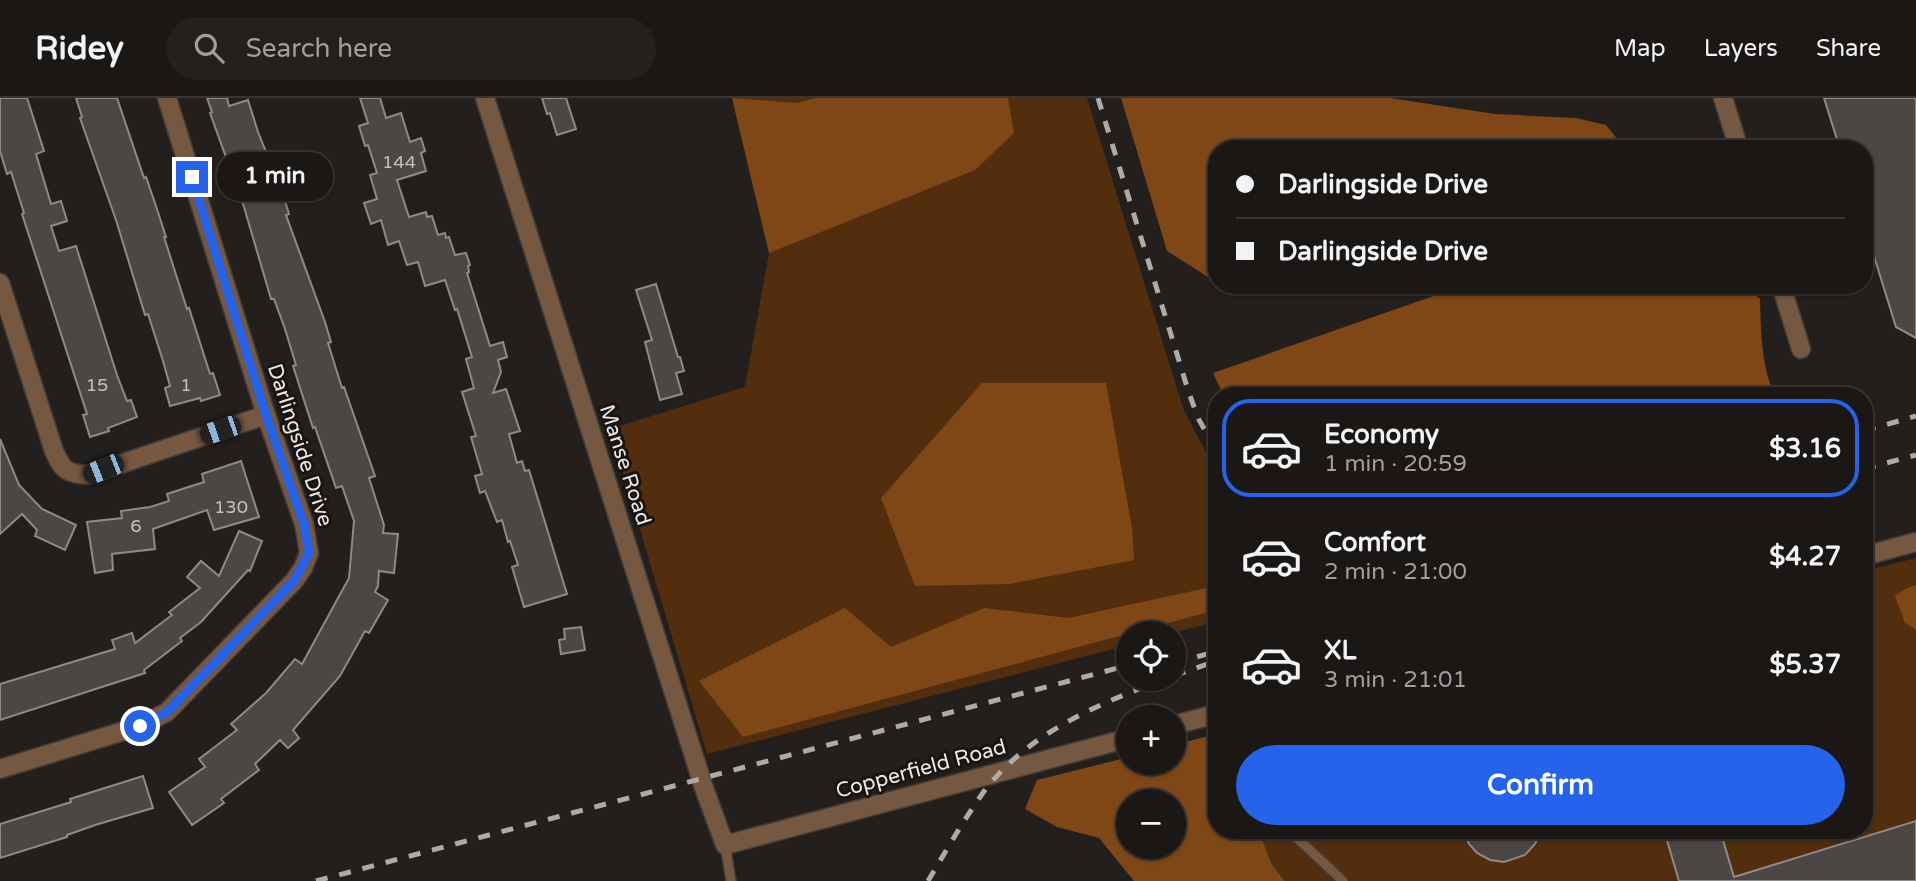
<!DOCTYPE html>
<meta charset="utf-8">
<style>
:root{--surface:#1a1715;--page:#23201e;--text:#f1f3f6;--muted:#9f9fa0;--line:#383634;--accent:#2563eb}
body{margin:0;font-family:"Varela Round",sans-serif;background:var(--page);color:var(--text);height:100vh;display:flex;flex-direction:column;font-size:26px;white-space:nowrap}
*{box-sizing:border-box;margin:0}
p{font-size:23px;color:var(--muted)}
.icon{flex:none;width:38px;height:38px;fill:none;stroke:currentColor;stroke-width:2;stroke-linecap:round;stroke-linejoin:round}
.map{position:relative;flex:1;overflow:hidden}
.panel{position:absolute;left:1208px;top:289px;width:665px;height:452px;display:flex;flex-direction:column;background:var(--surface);border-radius:28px;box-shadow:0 2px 5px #0004,0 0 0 2px var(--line)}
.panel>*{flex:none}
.hud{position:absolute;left:1208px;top:42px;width:665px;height:154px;border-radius:28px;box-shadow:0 2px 5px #0004,0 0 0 2px var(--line);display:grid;align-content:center;height:154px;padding:0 28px;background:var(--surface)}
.tools{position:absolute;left:1116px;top:523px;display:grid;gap:14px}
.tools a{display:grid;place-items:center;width:70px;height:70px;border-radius:50%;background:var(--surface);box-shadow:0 2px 5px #0004,0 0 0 2px var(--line);font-size:35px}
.end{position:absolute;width:32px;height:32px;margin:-16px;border:9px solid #2563eb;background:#fff;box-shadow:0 0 0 4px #fff}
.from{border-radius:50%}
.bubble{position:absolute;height:49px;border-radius:24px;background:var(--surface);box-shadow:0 2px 5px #0004,0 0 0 2px var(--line);font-size:23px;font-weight:700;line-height:49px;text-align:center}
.car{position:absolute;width:21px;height:42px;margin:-21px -10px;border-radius:9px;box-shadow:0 0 5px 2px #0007;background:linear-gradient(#222 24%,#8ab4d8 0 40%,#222 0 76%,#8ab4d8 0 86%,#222 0)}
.hud b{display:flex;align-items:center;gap:24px;height:66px;font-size:26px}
.hud b+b{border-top:2px solid var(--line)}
.hud i{width:18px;height:18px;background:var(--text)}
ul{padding:12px 0 0;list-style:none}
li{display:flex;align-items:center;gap:21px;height:98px;margin:0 14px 10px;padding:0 14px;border:4px solid transparent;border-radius:28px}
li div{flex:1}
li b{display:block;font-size:26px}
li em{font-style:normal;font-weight:700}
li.active{border-color:var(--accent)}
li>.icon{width:63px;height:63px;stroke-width:1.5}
.primary-button{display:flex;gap:14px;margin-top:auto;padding:14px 28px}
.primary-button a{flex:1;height:80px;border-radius:42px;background:var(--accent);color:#fff;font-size:28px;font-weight:700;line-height:80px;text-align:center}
header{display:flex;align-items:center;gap:42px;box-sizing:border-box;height:98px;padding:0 35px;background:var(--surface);border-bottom:2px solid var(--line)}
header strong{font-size:33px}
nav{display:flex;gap:38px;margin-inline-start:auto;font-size:24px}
.search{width:490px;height:63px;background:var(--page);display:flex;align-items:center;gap:18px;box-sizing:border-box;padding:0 24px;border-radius:38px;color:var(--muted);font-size:26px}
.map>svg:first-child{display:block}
</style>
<header>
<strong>Ridey</strong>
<div class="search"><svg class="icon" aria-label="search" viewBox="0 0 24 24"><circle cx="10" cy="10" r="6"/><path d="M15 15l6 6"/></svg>Search here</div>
<nav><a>Map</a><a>Layers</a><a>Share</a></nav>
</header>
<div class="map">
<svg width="1916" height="783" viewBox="0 0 1916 783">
<rect width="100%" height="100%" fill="#231f1c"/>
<g fill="#532e0e">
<path d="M732,0H1087L1184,313L1216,373V524L1172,535L1129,536V547L707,656L610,331L745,289L769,155Z"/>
<path d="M1916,460V783H1285L1272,767L1257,732H1864V473Z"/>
</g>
<g fill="#7e4715" fill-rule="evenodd">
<path d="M732,0L797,5L816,0H1008L1014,35L975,72L769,155Z"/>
<path d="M1121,0H1390L1495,16L1576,20L1606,27L1619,43L1609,51H1216V184L1167,153Z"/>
<path d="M1465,187L1745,188L1760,201C1761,232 1761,269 1775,297L1224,298L1213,275Z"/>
<path d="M982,285H1106L1132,430L1134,462L1010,486L915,488L881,400Z"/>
<path d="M1916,487V532L1905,525L1895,498L1907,490Z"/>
<path d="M1216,488V512L743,639L699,583L845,510L891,549L984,510L1068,520Z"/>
<path d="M1216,636V732H1258L1272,767L1285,783H1134L1099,740L1057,729L1025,711L1037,682L1129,659V665H1174V647ZM1129,704H1174V749H1129Z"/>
</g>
<g fill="#4c4744" stroke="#8f8a86" stroke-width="2">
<path d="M0,0H27L44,53L36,56L51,106L61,103L67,123L51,128L59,153L76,148L117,277L127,303L131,302L137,319L108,330L109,333L90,339L83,317L87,316L22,116L24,115L11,74L7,76L0,53Z"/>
<path d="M76,0H117L144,80L146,79L157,111L166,139H164L187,211L189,210L210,276L213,275L220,297L201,303L200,300L170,308L165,290L170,288L163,263L148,216L145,217L116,122L80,20L82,19Z"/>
<path d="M207,0H227L229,8L248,2L258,34L283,96L289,116L286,117L325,224L331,244L328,245L342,290L344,289L375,378L369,380L384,427L383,435L398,436L394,475L379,473L378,488L375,494L388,502L369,535L365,533L340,578L293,632L299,640L288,650L280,642L255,666L259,672L221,701L224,705L192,727L169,694L205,669L199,661L237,632L231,626L266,595L295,561L302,566L349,480L354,423L342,388L336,390L315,329L313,330L293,268L296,267L285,231L274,201H271L244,109L210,15L212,14Z"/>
<path d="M360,0H380L386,20L401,15L410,44L421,40L425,53L421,55L426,73L397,82L409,119L426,114L427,119L432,118L438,137L445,135L446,140L449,139L455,157L466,155L470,167L468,168L469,174L467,175L490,248L503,244L507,259L498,262L501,274L493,295L506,291L520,333L509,336L517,365L522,363L525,373L529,372L567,496L524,509L512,469L518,467L510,443L508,444L502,422L497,424L485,393L480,395L475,378L482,376L471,339L476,338L462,294L474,290L466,261L472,259L457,211L455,212L445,182L425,188L418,164L407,167L399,143L388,147L381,122L371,126L364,105L377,101L370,77L377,75L368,47L365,48L359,28L368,25Z"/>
<path d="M542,0H566L576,31L557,37L550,15L547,16Z"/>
<path d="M1824,0H1916V240L1896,229L1864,126V51H1840Z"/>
<path d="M656,186L678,259H680L684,273L676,275L682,296L660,302L645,244L652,242L636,192Z"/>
<path d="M0,341L19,387L42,411L76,427L65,452L35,438L37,432L22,416L0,436Z"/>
<path d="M241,363L259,419L214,432L207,412L153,431L155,451L112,456L113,472L95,475L87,424L122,420L121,413L150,409L169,403L167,396L204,384L202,376Z"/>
<path d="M239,433L262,443L250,473L248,472L201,524L180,540L182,543L144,572L145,575L0,622V586L115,551L112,542L132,535L135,545L172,517L169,514L200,490L187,479L201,463L219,478Z"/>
<path d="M581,529L585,552L561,556L559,542L565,541L564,531Z"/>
<path d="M143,678L153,710L95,727L67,737V739L0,760V726L71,704L70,701Z"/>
<path d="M1916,723V783H1679L1664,732H1720L1734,779Z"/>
<path d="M1463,732H1542L1535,746L1525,757L1504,764L1490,762L1477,755L1469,746Z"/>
</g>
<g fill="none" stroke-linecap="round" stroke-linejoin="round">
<defs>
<g id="service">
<path d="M1292,732L1298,741L1343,783"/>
<path d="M725,747L731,783"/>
</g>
<g id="minor">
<path d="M485,0L704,690L725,747L1129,640"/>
<path d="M1723,0L1739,51"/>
<path d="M0,185L54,353C63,373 66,375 88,377L266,317"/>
<path d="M1781,187L1801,251"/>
<path d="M1864,458L1916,444"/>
<path d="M1174,627L1216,616"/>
<path d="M0,671L140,628L167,614L294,483L303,470L309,455L304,426L266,317L167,0"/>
</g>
</defs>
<use href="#service" stroke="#3f3b38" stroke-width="12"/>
<use href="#minor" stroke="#3f3b38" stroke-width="21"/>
<use href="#service" stroke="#76573f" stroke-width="9"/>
<use href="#minor" stroke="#76573f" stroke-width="18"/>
<g stroke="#adaaa7" stroke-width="5" stroke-dasharray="12 12" stroke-linecap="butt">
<path d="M1098,0L1188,292L1198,320L1216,352"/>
<path d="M1864,333L1916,318"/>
<path d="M1864,371L1916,357"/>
<path d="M1174,565L1211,555"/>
<path d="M1174,578L1216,563"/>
<path d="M316,783L1129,567"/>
<path d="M928,783C946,753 964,721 985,692C1030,634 1098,606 1165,581"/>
</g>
</g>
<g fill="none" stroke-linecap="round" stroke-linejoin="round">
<path stroke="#2563eb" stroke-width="9" d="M140,628L167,614L294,483L309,455L304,426L266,317L192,79"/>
</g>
<g text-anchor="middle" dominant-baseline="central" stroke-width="6" stroke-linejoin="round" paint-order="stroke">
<g font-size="18" fill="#c4c0be">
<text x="399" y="64">144</text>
<text x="97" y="287">15</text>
<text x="186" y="287">1</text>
<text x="231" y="409">130</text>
<text x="136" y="428">6</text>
</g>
<g font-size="21" fill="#ece9e7" stroke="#191513">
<text transform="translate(300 347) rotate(72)">Darlingside Drive</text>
<text transform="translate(625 367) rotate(72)">Manse Road</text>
<text transform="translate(921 671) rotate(-15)">Copperfield Road</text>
</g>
</g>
</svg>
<div class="tools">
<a><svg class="icon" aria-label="locate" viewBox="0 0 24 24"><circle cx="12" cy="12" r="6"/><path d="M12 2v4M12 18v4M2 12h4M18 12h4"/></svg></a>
<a>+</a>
<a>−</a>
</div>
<i class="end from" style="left:140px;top:628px"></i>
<i class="end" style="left:192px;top:79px"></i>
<div class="bubble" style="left:217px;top:54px;width:116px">1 min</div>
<i class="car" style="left:220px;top:332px;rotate:251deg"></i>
<i class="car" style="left:103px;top:371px;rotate:248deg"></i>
<div class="hud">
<b><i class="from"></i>Darlingside Drive</b>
<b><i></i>Darlingside Drive</b>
</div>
<section class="panel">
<ul>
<li class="active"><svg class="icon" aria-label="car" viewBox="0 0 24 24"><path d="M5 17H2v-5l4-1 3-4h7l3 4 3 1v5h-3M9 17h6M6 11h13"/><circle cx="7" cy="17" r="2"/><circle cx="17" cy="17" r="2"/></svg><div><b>Economy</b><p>1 min · 20:59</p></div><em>$3.16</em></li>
<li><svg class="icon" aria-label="car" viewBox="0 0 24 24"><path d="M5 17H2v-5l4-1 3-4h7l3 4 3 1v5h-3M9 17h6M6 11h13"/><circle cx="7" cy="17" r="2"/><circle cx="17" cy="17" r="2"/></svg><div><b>Comfort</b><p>2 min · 21:00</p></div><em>$4.27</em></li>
<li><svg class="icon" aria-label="car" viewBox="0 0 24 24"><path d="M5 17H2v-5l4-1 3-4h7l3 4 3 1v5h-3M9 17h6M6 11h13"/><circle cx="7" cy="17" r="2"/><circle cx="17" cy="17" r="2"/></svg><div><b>XL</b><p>3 min · 21:01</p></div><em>$5.37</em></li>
</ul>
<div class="primary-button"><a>Confirm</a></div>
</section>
</div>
